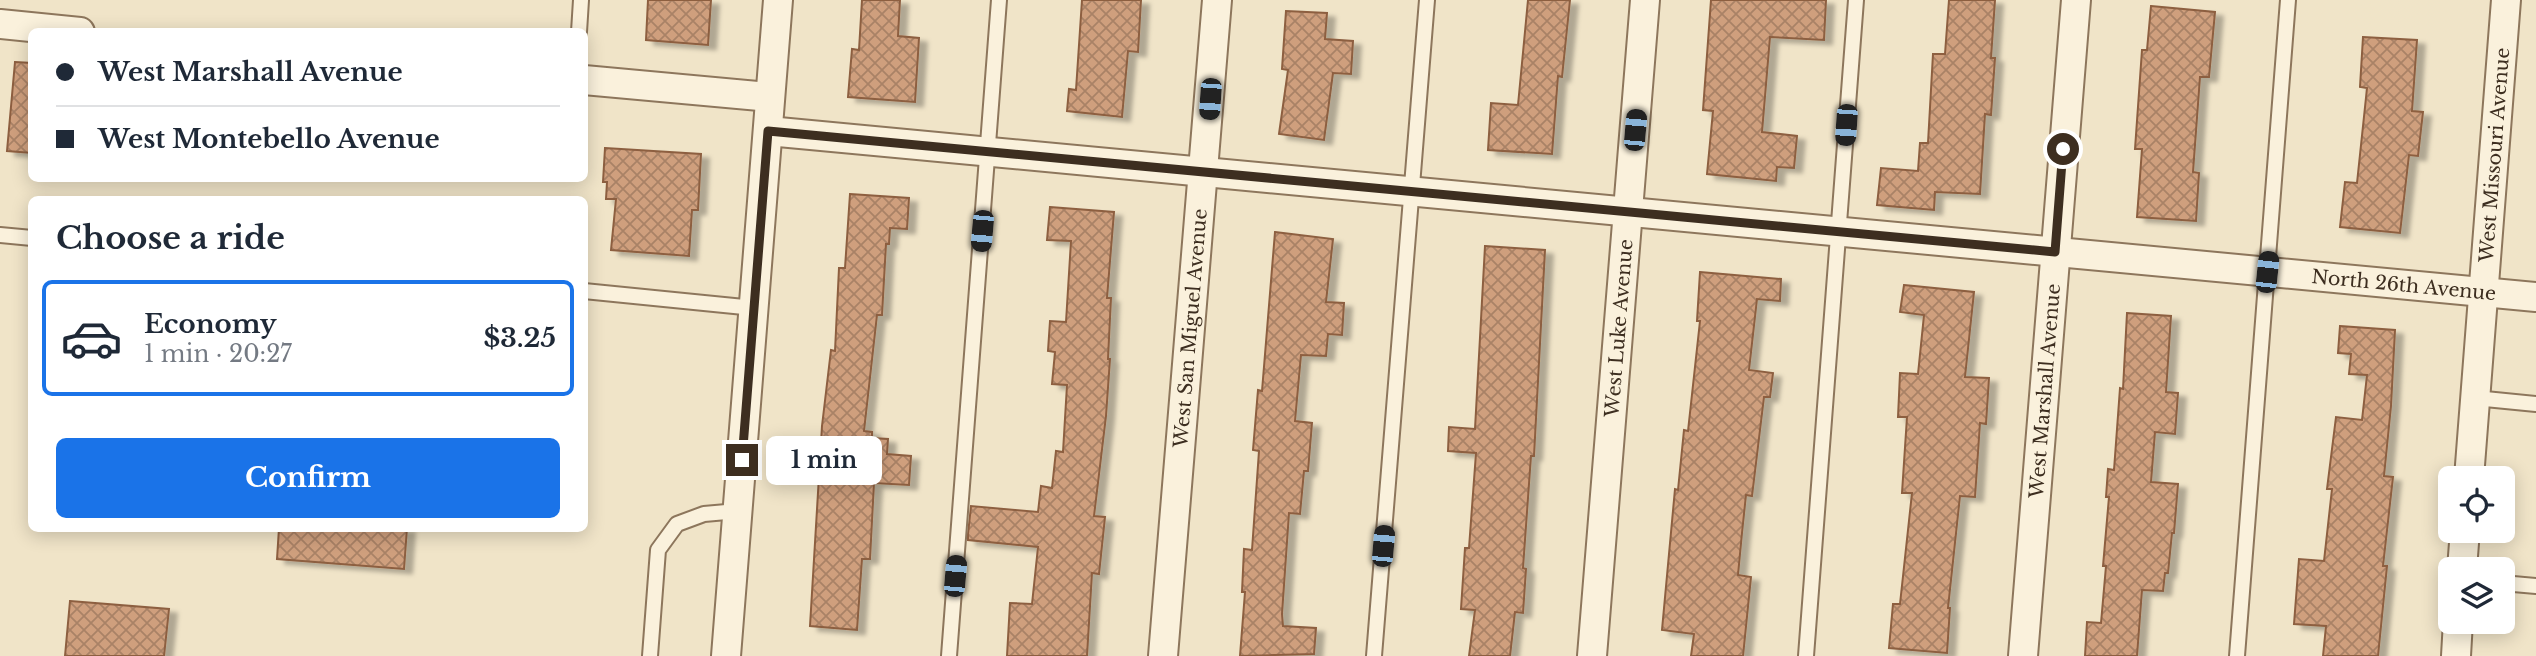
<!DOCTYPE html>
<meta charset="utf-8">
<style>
:root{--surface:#fff;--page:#f6f6f7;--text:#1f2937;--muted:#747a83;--line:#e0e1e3;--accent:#1a73e8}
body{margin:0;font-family:"Libre Baskerville",serif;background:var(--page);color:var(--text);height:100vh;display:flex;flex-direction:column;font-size:26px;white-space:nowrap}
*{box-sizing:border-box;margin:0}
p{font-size:23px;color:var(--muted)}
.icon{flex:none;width:38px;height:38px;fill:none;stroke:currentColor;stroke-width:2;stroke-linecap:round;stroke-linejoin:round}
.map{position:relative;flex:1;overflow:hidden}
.sheet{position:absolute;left:28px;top:196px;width:560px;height:336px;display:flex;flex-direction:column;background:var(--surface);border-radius:10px;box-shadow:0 4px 18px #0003}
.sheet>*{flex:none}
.guide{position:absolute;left:28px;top:28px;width:560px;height:154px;border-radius:10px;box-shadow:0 4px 18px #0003;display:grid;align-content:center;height:154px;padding:0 28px;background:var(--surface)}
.buttons{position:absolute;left:2438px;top:466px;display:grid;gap:14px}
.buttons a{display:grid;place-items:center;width:77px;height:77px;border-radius:10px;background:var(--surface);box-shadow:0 4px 18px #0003;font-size:35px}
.end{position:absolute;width:32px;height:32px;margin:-16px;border:9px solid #3d2e20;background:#fff;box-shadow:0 0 0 4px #fff}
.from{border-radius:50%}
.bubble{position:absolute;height:49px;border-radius:10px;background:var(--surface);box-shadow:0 4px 18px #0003;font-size:23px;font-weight:800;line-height:49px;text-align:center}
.car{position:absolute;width:21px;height:42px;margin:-21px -10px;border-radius:9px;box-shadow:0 0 5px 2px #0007;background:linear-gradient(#222 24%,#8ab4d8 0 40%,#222 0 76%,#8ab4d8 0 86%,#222 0)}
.guide b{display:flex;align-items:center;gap:24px;height:66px;font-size:26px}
.guide b+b{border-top:2px solid var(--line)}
.guide i{width:18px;height:18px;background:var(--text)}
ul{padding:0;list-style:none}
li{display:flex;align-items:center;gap:21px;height:116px;margin:0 14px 10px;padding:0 14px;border:4px solid transparent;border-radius:10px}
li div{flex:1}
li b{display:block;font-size:26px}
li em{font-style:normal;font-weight:800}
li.current{border-color:var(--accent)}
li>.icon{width:63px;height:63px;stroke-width:1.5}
h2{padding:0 28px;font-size:32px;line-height:84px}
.cta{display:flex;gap:14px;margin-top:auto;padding:14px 28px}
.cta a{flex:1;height:80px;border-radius:10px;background:var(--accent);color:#fff;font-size:28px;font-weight:800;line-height:80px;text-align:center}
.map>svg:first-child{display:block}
</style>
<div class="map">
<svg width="2536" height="656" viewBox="0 0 2536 656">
<defs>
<pattern id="building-cross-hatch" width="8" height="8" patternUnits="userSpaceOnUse" patternTransform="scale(1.75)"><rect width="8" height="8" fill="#cf9f7d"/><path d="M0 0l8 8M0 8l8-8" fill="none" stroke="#a98266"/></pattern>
<filter id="shadow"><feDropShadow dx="8" dy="4.5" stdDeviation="2" flood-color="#0004"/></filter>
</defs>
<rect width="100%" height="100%" fill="#f0e4c8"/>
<g fill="url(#building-cross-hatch)" stroke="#8d5f41" stroke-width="2" filter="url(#shadow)">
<path d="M648,0H711L708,45L646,40Z"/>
<path d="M862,0H900L898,36L919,38L915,102L848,97L852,49L859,50Z"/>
<path d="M1082,0H1141L1138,52L1128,51L1122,117L1067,111L1069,89L1076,90Z"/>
<path d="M1528,0H1570L1562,77L1558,76L1552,154L1488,150L1491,103L1518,105Z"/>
<path d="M1711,0H1826L1824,40L1770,37L1762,132L1797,136L1794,168L1777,167L1776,181L1707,174L1713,111L1703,110Z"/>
<path d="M1949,0H1995L1991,58H1995L1991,115L1985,114L1980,194L1935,192L1934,210L1877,205L1881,168L1918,171L1920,143H1928L1933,54H1945Z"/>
<path d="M2151,6L2215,12L2209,77H2200L2193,172L2199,173L2196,221L2137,217L2142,149H2135L2142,50H2147Z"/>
<path d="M1286,11L1327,13L1325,39L1353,41L1351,74L1333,73L1324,140L1279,134L1288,70L1282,69Z"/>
<path d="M2363,37L2417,40L2412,111L2423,112L2418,156L2409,155L2400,233L2340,227L2345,182L2357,183L2367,88L2360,87Z"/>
<path d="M15,62L32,63V153L7,151Z"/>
<path d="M605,148L701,154L698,210H692L689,256L611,250L616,199H606L607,182H603Z"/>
<path d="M850,194L909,198L907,229L890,228L889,244H886L882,315H877L864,431L872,432V438L888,439L887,454L911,456L909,485L874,483L870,559H862L857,630L810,626L822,426L831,350L835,351L839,268H845Z"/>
<path d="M1050,207L1114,212L1107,298H1111L1108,359H1110L1106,416L1094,516L1105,517L1099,574L1092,573L1087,656H1007L1010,603L1032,604L1038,547L968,540V534L971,506L1038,512L1041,486L1052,488L1056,451L1063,452L1067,385L1052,384L1055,352L1048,351L1050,321L1066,322L1071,241L1047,240Z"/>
<path d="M1275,232L1333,239L1326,302L1344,303L1342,335L1328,334L1326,356L1301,355L1295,421L1312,423L1308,471H1304L1300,514L1289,513L1282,614L1283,626L1316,628L1314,654L1240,656L1245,592H1242L1244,549L1252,550L1259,451L1253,450L1258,390L1262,391Z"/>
<path d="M1485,246L1545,250L1534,456H1531L1523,568L1526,569L1523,613L1515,612L1510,656H1469L1475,610L1461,609L1465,548H1469L1476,453L1448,451L1449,427L1475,429Z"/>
<path d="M1700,272L1781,279L1780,301L1757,299L1749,370L1773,373L1770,397H1764L1752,496L1746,495L1742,533L1738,575L1751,577L1743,656H1691L1694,634L1662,630L1675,489L1678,490L1684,430L1688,431L1700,321H1697Z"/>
<path d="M1904,285L1974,292L1965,377L1989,378L1986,424L1980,423L1975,497L1960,496L1948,608H1950L1947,653L1889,648L1893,604H1900L1912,493H1902L1907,417H1898L1900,373L1918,374L1924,315L1900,312Z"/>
<path d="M2127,313L2171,316L2166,392L2178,393L2175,434L2155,432L2151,482L2178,484L2174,533H2172L2168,573H2165L2163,591L2142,590L2137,656H2085L2087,622L2101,623L2106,566H2103L2109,497H2106L2108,469L2114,470L2120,388L2123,389Z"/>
<path d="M2340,326L2395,330L2391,406L2384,476L2393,477L2383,566H2387L2378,656H2323L2326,626L2294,624L2299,559L2324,561L2332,489H2327L2336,417L2362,420L2367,375L2349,374L2351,354L2338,353Z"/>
<path d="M279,528H407L404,569L277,559Z"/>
<path d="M70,601L169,609L164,656H65Z"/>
</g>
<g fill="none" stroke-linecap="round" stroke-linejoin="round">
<defs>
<g id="lane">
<path d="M579,32L581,0"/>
<path d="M0,235L32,238"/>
<path d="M584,291L754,308"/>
<path d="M2475,398L2536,404"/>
<path d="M2502,583L2536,586"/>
<path d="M650,656L658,550L677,524L704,514L738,511"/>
<path d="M949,656L999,0"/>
<path d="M1374,656L1427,0"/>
<path d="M1806,656L1856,0"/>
<path d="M2237,656L2288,0"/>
</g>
<g id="street">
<path d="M0,24L80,32"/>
<path d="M584,80L770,97"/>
<path id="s1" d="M768,131L2536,297"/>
<path id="s2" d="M2469,478L2506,0"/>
<path d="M2462,569L2465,530"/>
<path d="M726,656L778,0"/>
<path id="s3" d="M1163,656L1217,0"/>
<path id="s4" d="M1592,656L1645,0"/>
<path id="s5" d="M2023,656L2076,0"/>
<path d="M2456,656L2458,621"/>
</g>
</defs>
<use href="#lane" stroke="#8d765c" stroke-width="18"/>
<use href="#street" stroke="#8d765c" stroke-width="32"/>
<use href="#lane" stroke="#faf1dc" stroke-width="14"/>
<use href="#street" stroke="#faf1dc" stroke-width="28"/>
</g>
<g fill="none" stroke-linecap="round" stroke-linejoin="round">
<path stroke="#3d2e20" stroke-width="9" d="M742,460L768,131L2055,252L2063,149"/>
</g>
<g text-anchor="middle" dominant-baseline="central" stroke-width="7" stroke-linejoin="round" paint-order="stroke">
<g font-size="19" fill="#3d2e20" stroke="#f7eed8">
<text stroke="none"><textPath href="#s2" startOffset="324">West Missouri Avenue</textPath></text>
<text stroke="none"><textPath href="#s1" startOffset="1643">North 26th Avenue</textPath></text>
<text stroke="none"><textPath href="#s3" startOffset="329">West San Miguel Avenue</textPath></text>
<text stroke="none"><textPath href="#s4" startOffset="329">West Luke Avenue</textPath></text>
<text stroke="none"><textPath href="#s5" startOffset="266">West Marshall Avenue</textPath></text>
</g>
</g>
</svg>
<div class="buttons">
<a><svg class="icon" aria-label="locate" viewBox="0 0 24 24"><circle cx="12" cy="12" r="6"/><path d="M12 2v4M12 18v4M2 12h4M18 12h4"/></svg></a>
<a><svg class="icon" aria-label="layers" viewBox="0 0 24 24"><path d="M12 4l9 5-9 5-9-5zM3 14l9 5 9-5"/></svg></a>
</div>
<i class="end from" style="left:2063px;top:149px"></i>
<i class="end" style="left:742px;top:460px"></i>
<div class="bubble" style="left:766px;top:436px;width:116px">1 min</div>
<i class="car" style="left:1210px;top:99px;rotate:184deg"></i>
<i class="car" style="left:1846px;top:125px;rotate:184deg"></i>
<i class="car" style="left:1635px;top:130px;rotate:5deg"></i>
<i class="car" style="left:982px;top:231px;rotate:185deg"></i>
<i class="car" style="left:2267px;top:272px;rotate:6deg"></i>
<i class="car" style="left:1383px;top:546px;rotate:5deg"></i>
<i class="car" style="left:955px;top:576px;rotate:5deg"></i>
<div class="guide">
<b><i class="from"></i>West Marshall Avenue</b>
<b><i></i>West Montebello Avenue</b>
</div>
<section class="sheet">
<h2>Choose a ride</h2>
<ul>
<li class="current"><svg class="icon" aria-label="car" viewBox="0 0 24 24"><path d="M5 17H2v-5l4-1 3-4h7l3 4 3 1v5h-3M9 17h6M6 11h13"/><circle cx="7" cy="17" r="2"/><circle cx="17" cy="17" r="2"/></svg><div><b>Economy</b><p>1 min · 20:27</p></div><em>$3.25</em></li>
</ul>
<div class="cta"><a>Confirm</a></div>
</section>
</div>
